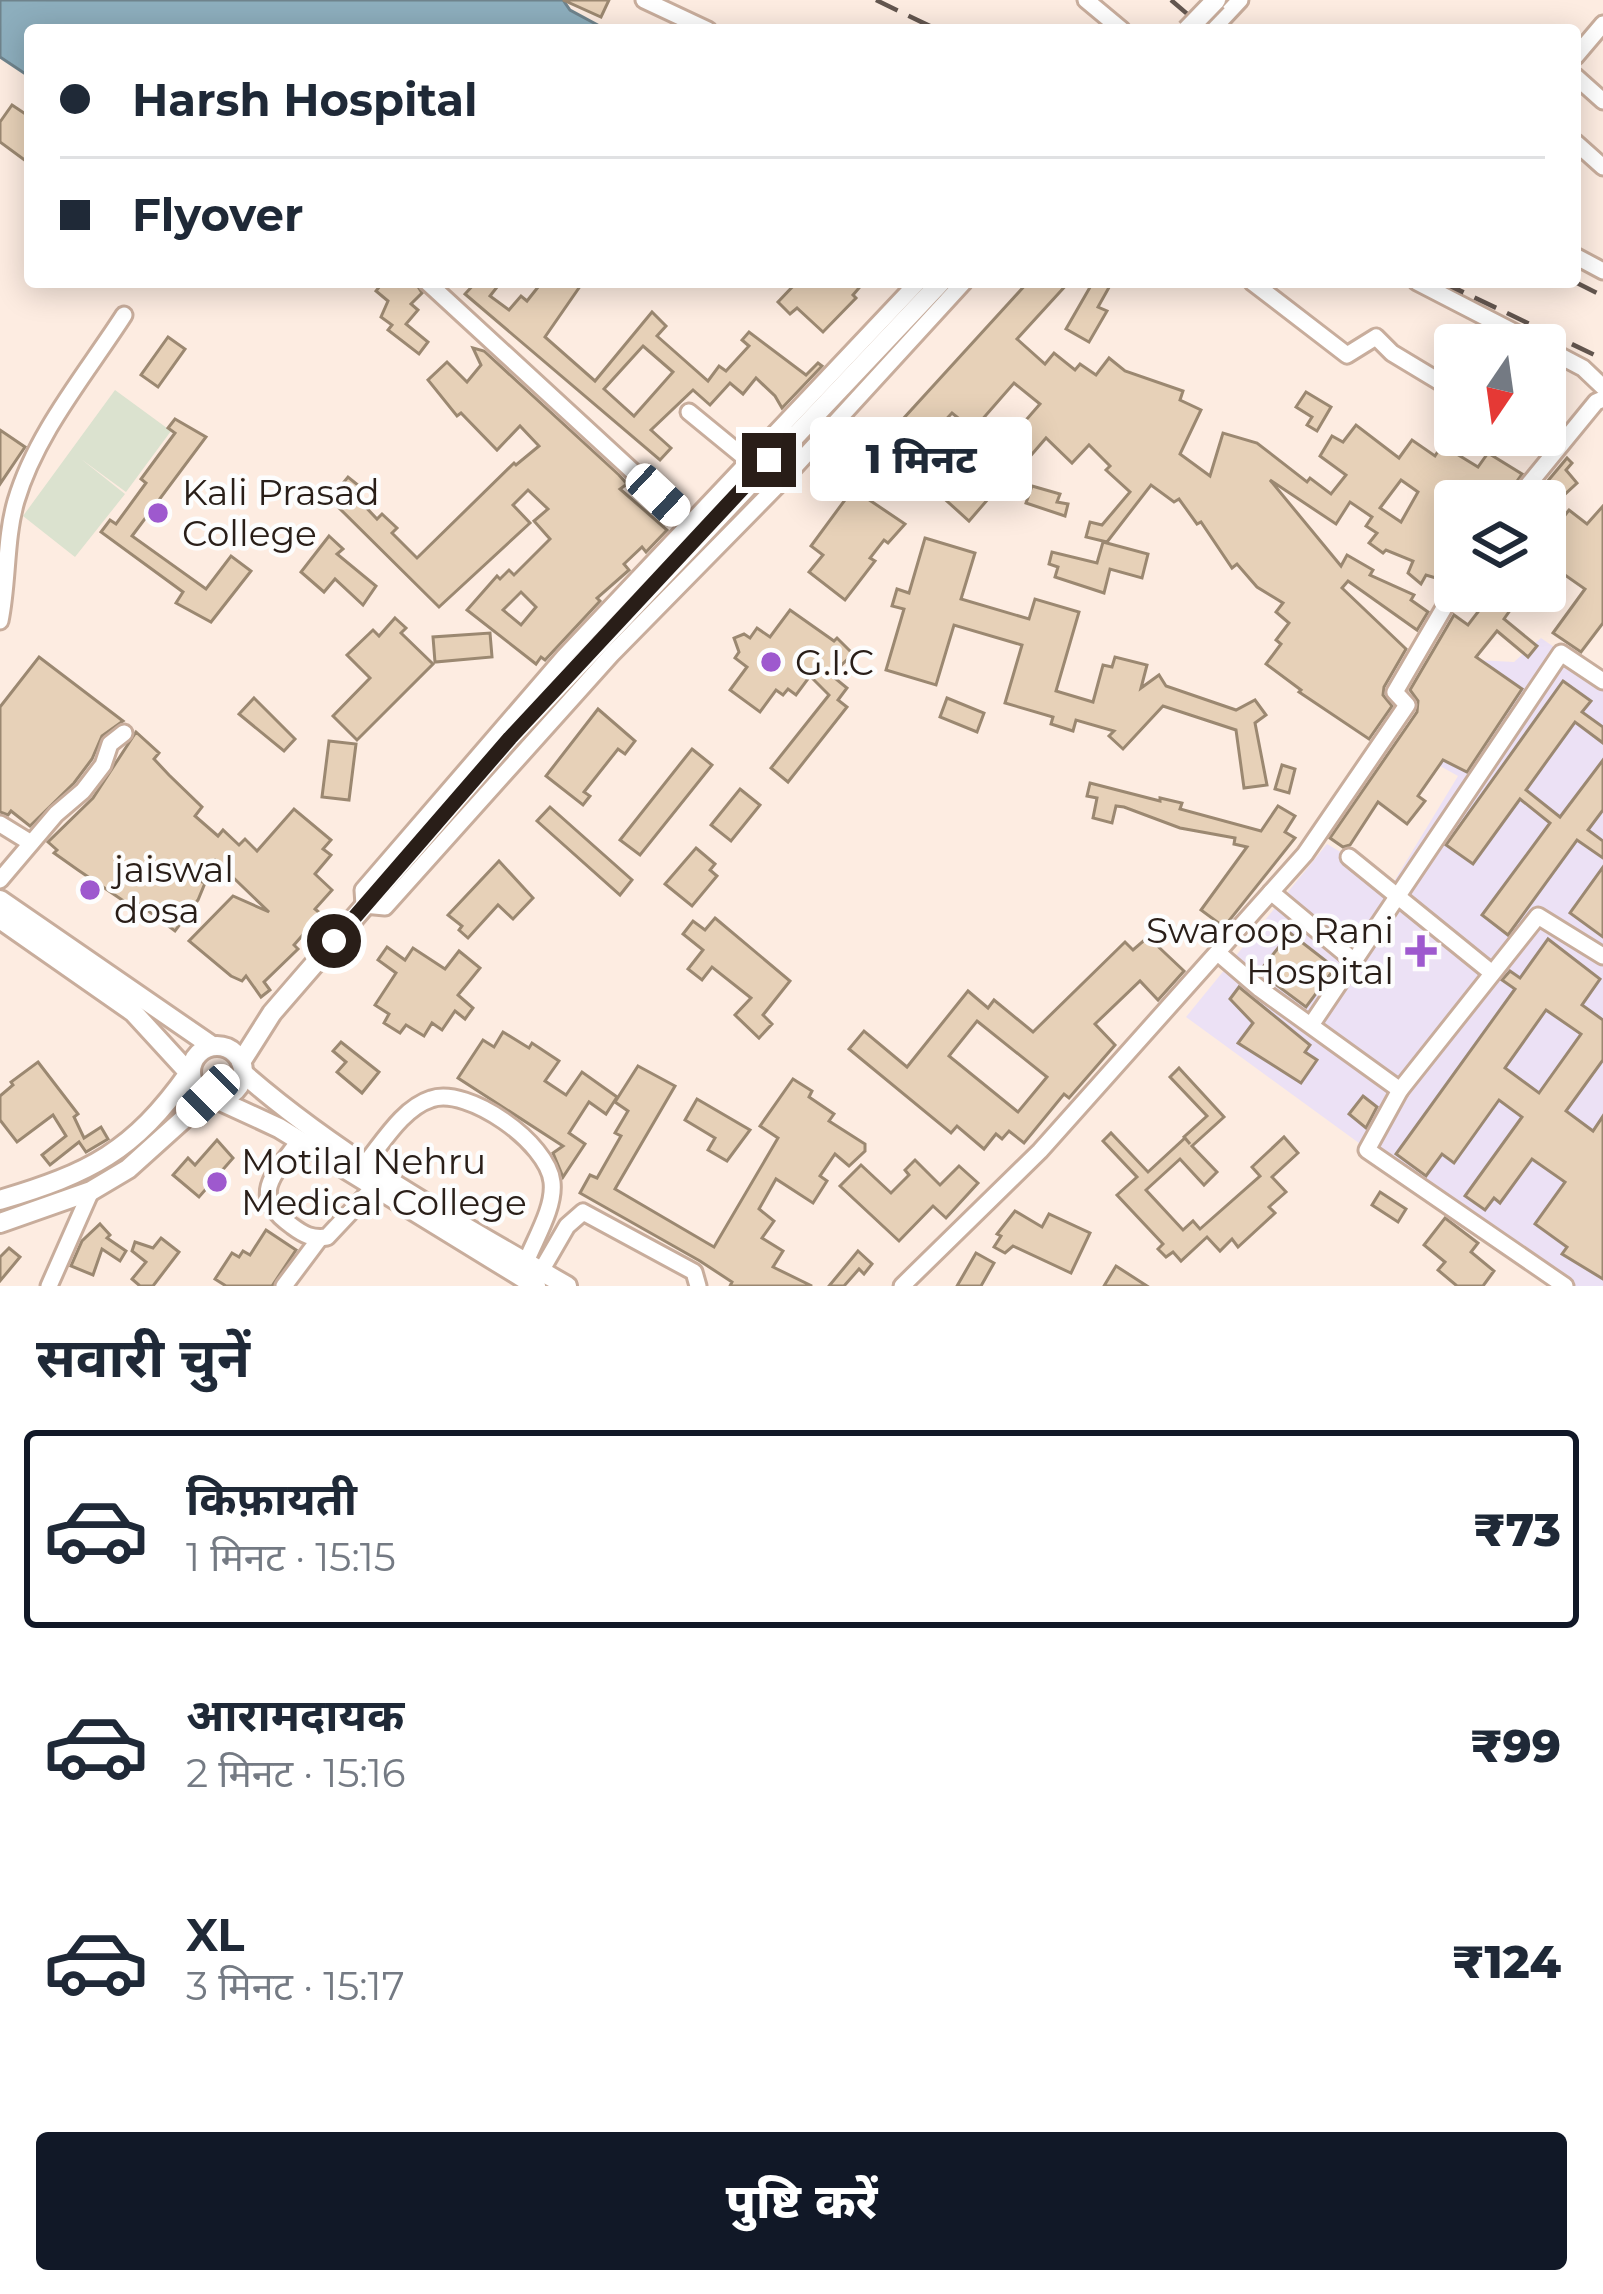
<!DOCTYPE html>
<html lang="hi">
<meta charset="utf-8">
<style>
:root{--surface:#fff;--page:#f6f6f7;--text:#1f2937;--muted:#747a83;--line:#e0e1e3;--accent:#111827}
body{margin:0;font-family:Montserrat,"Noto Sans Devanagari",sans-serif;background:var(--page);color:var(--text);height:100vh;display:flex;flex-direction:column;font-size:45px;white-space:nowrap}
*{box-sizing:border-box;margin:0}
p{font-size:39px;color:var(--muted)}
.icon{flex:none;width:66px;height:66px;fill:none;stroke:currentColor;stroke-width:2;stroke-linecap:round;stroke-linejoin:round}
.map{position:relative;height:1286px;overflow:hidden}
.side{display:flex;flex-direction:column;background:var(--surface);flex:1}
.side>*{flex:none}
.top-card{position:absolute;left:24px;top:24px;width:1557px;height:264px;border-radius:12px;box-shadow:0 6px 30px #0003;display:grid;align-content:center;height:264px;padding:0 36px;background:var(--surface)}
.needle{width:78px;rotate:193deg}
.fabs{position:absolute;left:1434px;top:324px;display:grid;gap:24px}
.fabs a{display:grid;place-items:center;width:132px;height:132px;border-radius:12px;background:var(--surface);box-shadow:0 6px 30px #0003;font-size:60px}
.end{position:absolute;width:54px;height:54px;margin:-27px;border:15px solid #291e18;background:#fff;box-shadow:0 0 0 6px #fff}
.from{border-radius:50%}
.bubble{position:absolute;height:84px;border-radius:12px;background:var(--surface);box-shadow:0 6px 30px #0003;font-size:39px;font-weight:800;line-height:84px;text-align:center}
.car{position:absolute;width:36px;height:72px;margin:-36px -18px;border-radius:15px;box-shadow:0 0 9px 3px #0007;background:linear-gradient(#fff 24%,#345 0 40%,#fff 0 76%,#345 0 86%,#fff 0)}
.top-card b{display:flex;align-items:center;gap:42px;height:114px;font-size:45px}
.top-card b+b{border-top:3px solid var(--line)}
.top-card i{width:30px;height:30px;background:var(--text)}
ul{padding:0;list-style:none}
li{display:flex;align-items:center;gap:36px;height:198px;margin:0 24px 18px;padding:0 12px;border:6px solid transparent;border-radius:12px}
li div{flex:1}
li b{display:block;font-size:45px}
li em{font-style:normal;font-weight:800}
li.selected{border-color:var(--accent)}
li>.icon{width:108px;height:108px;stroke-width:1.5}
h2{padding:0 36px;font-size:54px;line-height:144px}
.cta{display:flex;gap:24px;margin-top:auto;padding:24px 36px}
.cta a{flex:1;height:138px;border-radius:12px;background:var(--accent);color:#fff;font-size:48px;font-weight:800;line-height:138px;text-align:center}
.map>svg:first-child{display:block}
</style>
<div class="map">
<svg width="1603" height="1286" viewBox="0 0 1603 1286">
<rect width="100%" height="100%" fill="#fdece1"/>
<path fill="#ece1f5" d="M1541,638L1603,681V1286H1555L1186,1017L1327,844L1393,883L1458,776L1415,752L1477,660L1514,662Z"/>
<path fill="#dbe2cf" d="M115,390L171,431L126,492L81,459L125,494L75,557L23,516Z"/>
<path fill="#8daebd" stroke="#6f838c" stroke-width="3" d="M0,0H563L570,10L607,30H30V77L0,57Z"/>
<g fill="#e7d1b8" stroke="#9b8871" stroke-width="3" fill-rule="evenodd">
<path d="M563,0H609L601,17Z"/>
<path d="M12,105L30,117V164L0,142V122Z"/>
<path d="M383,282H415L422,293L411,304L418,310L406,324L428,342L419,354L388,330L392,325L381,317L388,301L376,291Z"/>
<path d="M476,282H501L490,296L509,310L521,296L527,301L542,282H583L545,337L595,381L652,312L666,326L657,336L708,381L719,366L726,371L749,346L742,340L749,332L806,375L818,363L822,366L782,408L775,396L756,378L743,394L730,383L710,405L693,390L651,430L671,448L660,460L465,294ZM643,346L673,372L634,416L604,389Z"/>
<path d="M797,282H852L859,288L853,295L856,298L823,332L797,308L790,314L778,302Z"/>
<path d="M1028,282H1069L1017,339L1045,364L1054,353L1075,370L1080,364L1096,375L1109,358L1125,371L1183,391L1180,400L1201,410L1180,454L1210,476L1223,433L1257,443L1307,482L1310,478L1331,494L1346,475L1320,456L1332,436L1343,442L1356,425L1399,458L1412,440L1435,456L1442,445L1478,467L1488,453L1522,474L1503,501H1455V544L1446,563L1454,565L1450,578L1446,581L1426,575L1421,584L1408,573L1413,561L1386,550L1383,553L1369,543L1377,533L1366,526L1372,517L1350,502L1336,524L1270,480L1341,566L1347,555L1373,570L1370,575L1414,595L1411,600L1428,612L1417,630L1348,581L1342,588L1406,649L1384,687L1383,695L1392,706L1369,739L1299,692L1301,690L1266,664L1281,644L1276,640L1289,623L1276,612L1283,603L1257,587L1237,564L1232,568L1201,522L1197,524L1179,499L1174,502L1151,485L1107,542L1086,537L1090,522L1102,525L1130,492L1106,470L1110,466L1089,445L1072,463L1046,438L1027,460L1006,443L1040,404L1014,383L973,430L952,413L926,441L989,498L969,521L938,493L942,481L934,490L882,442ZM1401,480L1418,492L1401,522L1380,508Z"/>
<path d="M1093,282H1112L1098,307L1107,311L1089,342L1066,329Z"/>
<path d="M168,337L185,349L158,387L141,375Z"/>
<path d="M473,348L484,351L619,475L627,484L620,489L667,530L646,552L642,547L624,564L629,570L597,598L600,601L545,660L541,657L536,664L467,610L497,576L500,579L509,570L514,575L550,539L534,521L548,509L528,490L513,505L530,523L439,607L330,499L348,477L364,490L357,498L377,519L382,514L397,528L392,533L417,558L514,463L516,465L539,446L520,426L497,450L461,413L457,416L428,380L447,362L467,382L481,365ZM521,592L536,607L521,625L503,610Z"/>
<path d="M1306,392L1331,407L1317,431L1307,425L1312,417L1296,407Z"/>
<path d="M175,419L206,437L132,536L206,589L231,556L251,571L211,622L176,603L183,592L101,532L110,520L116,524L146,483L141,479L175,433L168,428Z"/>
<path d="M0,430L25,447L0,484Z"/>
<path d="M1567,458L1572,463L1566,470L1577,483L1564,495L1554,484L1541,501H1531Z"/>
<path d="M1032,486L1060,494L1057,502L1068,504L1065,516L1026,503Z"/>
<path d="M853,489L905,524L888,543L884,540L870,558L875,561L845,600L809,572L823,555L811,546Z"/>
<path d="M1603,506V623L1581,652L1553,633L1585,589L1565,575L1542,606L1523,592L1504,619L1537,646L1528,657L1497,631L1476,657L1522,689L1467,772L1443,760L1418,796L1425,801L1407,824L1378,802L1350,845L1343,847L1330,838L1417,712L1418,701L1410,690L1454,615L1468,625L1494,591H1545V576L1556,558L1545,551V522L1555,528L1569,510L1587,524Z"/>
<path d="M329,536L343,549L337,554L376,586L363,605L335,579L324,592L301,572Z"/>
<path d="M925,538L975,553L961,599L1029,619L1035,599L1079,612L1056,691L1093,702L1103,665L1112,667L1115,657L1147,665L1141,688L1159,675L1166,686L1236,710L1255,700L1266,715L1255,723L1267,785L1244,788L1236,730L1163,706L1123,749L1109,736L1114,731L1076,720L1073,731L1051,724L1053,717L1005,703L1022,645L954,625L936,685L886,670L904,609L892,606L897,589L909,593Z"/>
<path d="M1103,542L1148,554L1142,578L1110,569L1104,593L1055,577L1058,567L1049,564L1052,552L1097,563Z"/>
<path d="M790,610L834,641L837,638L853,654L831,675L847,688L838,700L847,707L788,782L771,768L829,695L810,676L796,695L788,689L783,695L776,690L760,712L730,690L747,667L735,658L739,652L734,638L744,634L750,638L757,628L770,637Z"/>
<path d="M395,618L406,628L401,633L433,664L357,740L333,716L370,678L347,655L373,630L379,636Z"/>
<path d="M490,633L492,657L435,662L433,637Z"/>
<path d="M39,657L123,721L102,736L92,759L74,783L30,826L11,811L8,815L0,812V707Z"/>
<path d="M1563,681L1591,701L1582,712L1603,727V743L1575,722L1526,790L1560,817L1603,760V810L1588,830L1603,841V858L1577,840L1508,935L1482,915L1550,823L1520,799L1473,864L1446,845Z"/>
<path d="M254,698L295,739L284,751L239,714Z"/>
<path d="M947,698L984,713L977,732L940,717Z"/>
<path d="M598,709L635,741L625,754L618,749L584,792L590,796L583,805L546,776Z"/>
<path d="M136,732L159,753L154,759L169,775L202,807L195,816L218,836L223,830L239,845L245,839L257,851L294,809L331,840L323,849L331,855L315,874L332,890L315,909L321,914L294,945L298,949L264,982L270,990L261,997L246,976L242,981L231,976L189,941L233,896L269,912L215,860L195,879L205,883L198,900L175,931L135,901L131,906L78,870L54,853L57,850L48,842L93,798Z"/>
<path d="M329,741L356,744L349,800L322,797Z"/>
<path d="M692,749L712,765L640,855L620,840Z"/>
<path d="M1282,765L1295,769L1289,793L1275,789Z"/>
<path d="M1090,783L1160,801V798L1182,803L1180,809L1261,831L1278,806L1295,816L1285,832L1295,838L1224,927L1201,910L1247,847L1234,844L1235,838L1180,828L1124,807L1116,806L1112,823L1093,818L1097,798L1087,796Z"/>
<path d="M740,789L760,805L731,841L711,825Z"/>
<path d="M550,807L632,880L620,895L537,821Z"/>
<path d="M696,848L715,864L710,870L717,876L692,906L665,884Z"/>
<path d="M499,861L533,898L513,919L498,905L468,938L459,930L462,926L448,915Z"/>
<path d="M1603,867V937L1570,913Z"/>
<path d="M715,918L790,981L763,1015L772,1024L759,1038L735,1015L751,998L712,967L702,980L688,969L703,950L683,934L693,921L705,930Z"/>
<path d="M1290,933L1335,968L1306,1007L1259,972Z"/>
<path d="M1148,937L1184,971L1158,1000L1140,981L1095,1024L1115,1045L1069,1098L1064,1094L1024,1143L1009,1131L1002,1139L996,1134L984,1149L957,1126L951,1133L849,1049L864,1031L907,1067L968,991L988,1008L994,1000L1033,1032L1125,942L1133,950ZM977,1021L1047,1077L1018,1112L949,1056Z"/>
<path d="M1548,939L1600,979L1582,1005L1603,1020V1060L1566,1111L1593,1131L1603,1116V1279L1562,1254L1567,1247L1535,1224L1565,1182L1532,1159L1500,1203L1494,1198L1485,1210L1465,1196L1522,1117L1499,1100L1454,1163L1442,1154L1426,1176L1396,1154L1515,989L1502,980L1510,971L1520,978ZM1546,1010L1581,1034L1539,1093L1505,1068Z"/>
<path d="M387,947L405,960L413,948L445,969L459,951L480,968L458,995L473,1008L465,1019L455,1011L442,1030L432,1023L424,1036L406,1025L400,1033L384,1023L389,1014L375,1005L396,973L378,960Z"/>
<path d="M1239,987L1310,1045L1305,1052L1317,1060L1301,1083L1238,1043L1253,1023L1230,999Z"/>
<path d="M503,1032L529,1048L532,1043L559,1061L545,1081L566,1095L582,1072L617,1097L606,1114L589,1102L569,1133L585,1144L563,1177L553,1153L563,1146L458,1078L483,1040L494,1047Z"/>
<path d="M341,1042L379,1072L362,1093L337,1072L346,1062L333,1051Z"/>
<path d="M38,1062L78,1114L74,1117L84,1138L101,1127L108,1139L86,1152L79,1142L50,1165L42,1155L66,1136L53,1115L17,1142L0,1120V1096L13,1085L11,1082Z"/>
<path d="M638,1066L675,1086L615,1189L714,1247L778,1138L760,1126L793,1079L812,1091L809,1097L834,1114L829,1121L865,1144V1151L849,1166L835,1154L820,1176L827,1181L813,1203L776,1179L759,1209L774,1221L762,1238L783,1251L773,1267L812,1286H730L732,1282L700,1261L580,1193L590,1175L597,1178L621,1136L615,1133L628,1111L615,1102Z"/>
<path d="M1179,1068L1224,1117L1192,1146L1217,1172L1204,1185L1180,1159L1146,1190L1183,1230L1193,1221L1200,1229L1260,1176L1252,1167L1284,1137L1298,1153L1272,1177L1286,1192L1269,1207L1275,1213L1238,1247L1232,1239L1220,1251L1207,1237L1181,1261L1173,1252L1166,1257L1158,1249L1163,1244L1117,1195L1137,1177L1103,1141L1111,1133L1148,1172L1185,1138L1190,1144L1184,1137L1207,1116L1170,1077Z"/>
<path d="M1363,1096L1377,1107L1366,1128L1349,1114Z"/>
<path d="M697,1099L750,1130L727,1161L708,1150L715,1138L685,1120Z"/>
<path d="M217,1140L233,1158L199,1197L173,1175L188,1158L195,1165Z"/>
<path d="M915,1160L940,1185L959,1166L978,1183L946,1218L933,1206L899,1241L840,1186L861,1165L891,1193L909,1175L905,1170Z"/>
<path d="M1380,1192L1406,1209L1398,1222L1372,1205Z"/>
<path d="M1015,1211L1042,1227L1049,1214L1090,1233L1071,1273L1013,1246L1005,1253L994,1247L1001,1236L997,1234Z"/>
<path d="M1445,1218L1478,1243L1471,1252L1494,1271L1483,1286H1457L1438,1270L1445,1262L1424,1245Z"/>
<path d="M100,1224L110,1235L107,1238L126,1251L120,1261L102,1249L93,1275L71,1266L82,1241Z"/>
<path d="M266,1230L296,1250L272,1286H226L215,1279L232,1253L239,1257L243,1251L250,1255Z"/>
<path d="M161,1238L179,1252L153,1286H140L132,1279L146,1262L132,1251L135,1242L153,1248Z"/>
<path d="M9,1248L20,1257L0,1281V1257Z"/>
<path d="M858,1251L872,1264L864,1274L859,1269L844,1286H829Z"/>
<path d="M976,1253L994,1263L981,1286H957Z"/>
<path d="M1116,1266L1147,1286H1104Z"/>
</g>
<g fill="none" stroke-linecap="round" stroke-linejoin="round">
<defs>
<g id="minor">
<path d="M644,0L708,30"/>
<path d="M1086,0L1122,30"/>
<path d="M1212,30L1240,0"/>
<path d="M1575,57L1603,24"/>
<path d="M1575,76L1603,101"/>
<path d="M1575,142L1603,167"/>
<path d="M1575,256L1603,271"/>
<path d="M427,282L691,525"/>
<path d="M918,282L564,657L363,890L364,905L385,907L611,655L780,483L964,282"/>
<path d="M1252,282L1347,355L1376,337L1392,353L1455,391"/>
<path d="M1417,282L1539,345"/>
<path d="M1545,348L1583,368L1603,387"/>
<path d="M689,412L750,462"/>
<path d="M1528,435L1555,451"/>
<path d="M1515,501L1596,402L1603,399"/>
<path d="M0,621C8,582 5,539 16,501C36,433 86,374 124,315"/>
<path d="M0,824L31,843"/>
<path d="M1349,857L1492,973"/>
<path d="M0,880L56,814L83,791L103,765L110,744L124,733"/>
<path d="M1271,892L1354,961"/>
<path d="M1218,953L1260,989L1400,1090"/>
<path d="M1311,1025L1561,653L1603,681"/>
<path d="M299,1141C274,1175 248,1195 292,1226C304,1235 312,1239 327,1237L373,1188"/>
<path d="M365,1164C383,1142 403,1108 431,1099C468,1086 548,1143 552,1182C555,1207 535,1239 526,1262"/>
<path d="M541,1271L567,1226L583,1212L694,1272L698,1286"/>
<path d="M49,1286L91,1191"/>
<path d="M284,1286L320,1238"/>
<path d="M902,1286L1040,1151L1305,854L1407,705L1395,692L1455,589"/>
<path d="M1565,1286L1367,1150L1400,1090L1538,916L1603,956"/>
</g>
<g id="major">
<path d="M0,900L212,1046"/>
<path d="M0,919L133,1012L189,1073C133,1152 90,1173 0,1200"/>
<circle cx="217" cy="1072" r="26"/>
<path d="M241,1062L272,1013L510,738L941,282"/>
<path d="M243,1073C340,1158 456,1222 567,1286"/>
<path d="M214,1098L279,1128L536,1286"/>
<path d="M0,1223L91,1191L128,1169L208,1097"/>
</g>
</defs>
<use href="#minor" stroke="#c8ad9c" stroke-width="21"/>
<use href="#major" stroke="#c8ad9c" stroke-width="24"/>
<use href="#minor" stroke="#fff" stroke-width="15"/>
<use href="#major" stroke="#fff" stroke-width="18"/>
<g stroke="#63564f" stroke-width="4.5" stroke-dasharray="24 12" stroke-linecap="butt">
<path d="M876,0L938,30"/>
<path d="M1171,0L1206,30"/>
<path d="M1442,282L1603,359"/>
<path d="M1575,282L1603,296"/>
</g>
<defs>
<path id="major-bridge" d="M1187,30L1216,0"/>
</defs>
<use href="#major-bridge" stroke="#c8ad9c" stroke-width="24" stroke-linecap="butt"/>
<use href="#major-bridge" stroke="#fff" stroke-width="18"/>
</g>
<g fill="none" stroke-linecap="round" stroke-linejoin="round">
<path stroke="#291e18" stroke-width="15" d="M334,941L510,738L769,460"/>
</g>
<g fill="#9e59ce" stroke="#fdfdfd" stroke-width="4.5">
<circle cx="158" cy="513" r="12"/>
<circle cx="771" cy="662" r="12"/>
<circle cx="90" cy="890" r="12"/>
<path d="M1415 933h12v12h12v12h-12v12h-12v-12h-12v-12h12z"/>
<circle cx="217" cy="1182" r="12"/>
</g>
<g text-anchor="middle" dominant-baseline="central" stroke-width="9" stroke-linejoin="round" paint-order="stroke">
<g font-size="36" fill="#291e18" stroke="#fdfdfd" text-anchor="start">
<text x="182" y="492">Kali Prasad<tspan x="182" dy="41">College</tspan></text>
<text x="795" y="662">G.I.C</text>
<text x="114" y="869">jaiswal<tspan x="114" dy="41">dosa</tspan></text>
<text x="1394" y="930" text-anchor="end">Swaroop Rani<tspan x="1394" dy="41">Hospital</tspan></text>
<text x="241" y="1161">Motilal Nehru<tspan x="241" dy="41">Medical College</tspan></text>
</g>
</g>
</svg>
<div class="fabs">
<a><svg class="needle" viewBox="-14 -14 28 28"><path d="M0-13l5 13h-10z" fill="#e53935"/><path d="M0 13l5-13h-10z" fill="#747a83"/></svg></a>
<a><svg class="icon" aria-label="layers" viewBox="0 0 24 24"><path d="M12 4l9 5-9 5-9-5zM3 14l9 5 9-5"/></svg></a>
</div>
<i class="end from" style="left:334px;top:941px"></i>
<i class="end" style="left:769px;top:460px"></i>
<div class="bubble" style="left:810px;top:417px;width:222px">1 मिनट</div>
<i class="car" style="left:658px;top:495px;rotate:133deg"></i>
<i class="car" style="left:208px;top:1096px;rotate:225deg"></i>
<div class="top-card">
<b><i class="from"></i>Harsh Hospital</b>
<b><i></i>Flyover</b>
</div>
</div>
<section class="side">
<h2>सवारी चुनें</h2>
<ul>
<li class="selected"><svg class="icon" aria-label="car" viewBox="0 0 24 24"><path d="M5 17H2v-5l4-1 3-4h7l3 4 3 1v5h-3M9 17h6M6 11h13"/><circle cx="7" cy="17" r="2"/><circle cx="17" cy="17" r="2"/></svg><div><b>किफ़ायती</b><p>1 मिनट · 15:15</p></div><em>₹73</em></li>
<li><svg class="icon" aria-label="car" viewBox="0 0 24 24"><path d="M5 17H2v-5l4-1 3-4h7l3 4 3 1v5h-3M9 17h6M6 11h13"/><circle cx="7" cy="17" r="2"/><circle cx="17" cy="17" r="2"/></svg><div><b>आरामदायक</b><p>2 मिनट · 15:16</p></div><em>₹99</em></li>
<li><svg class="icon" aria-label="car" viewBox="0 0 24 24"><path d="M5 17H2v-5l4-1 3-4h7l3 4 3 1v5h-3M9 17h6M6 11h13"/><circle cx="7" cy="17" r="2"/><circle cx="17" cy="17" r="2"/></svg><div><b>XL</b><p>3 मिनट · 15:17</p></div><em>₹124</em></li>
</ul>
<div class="cta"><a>पुष्टि करें</a></div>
</section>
